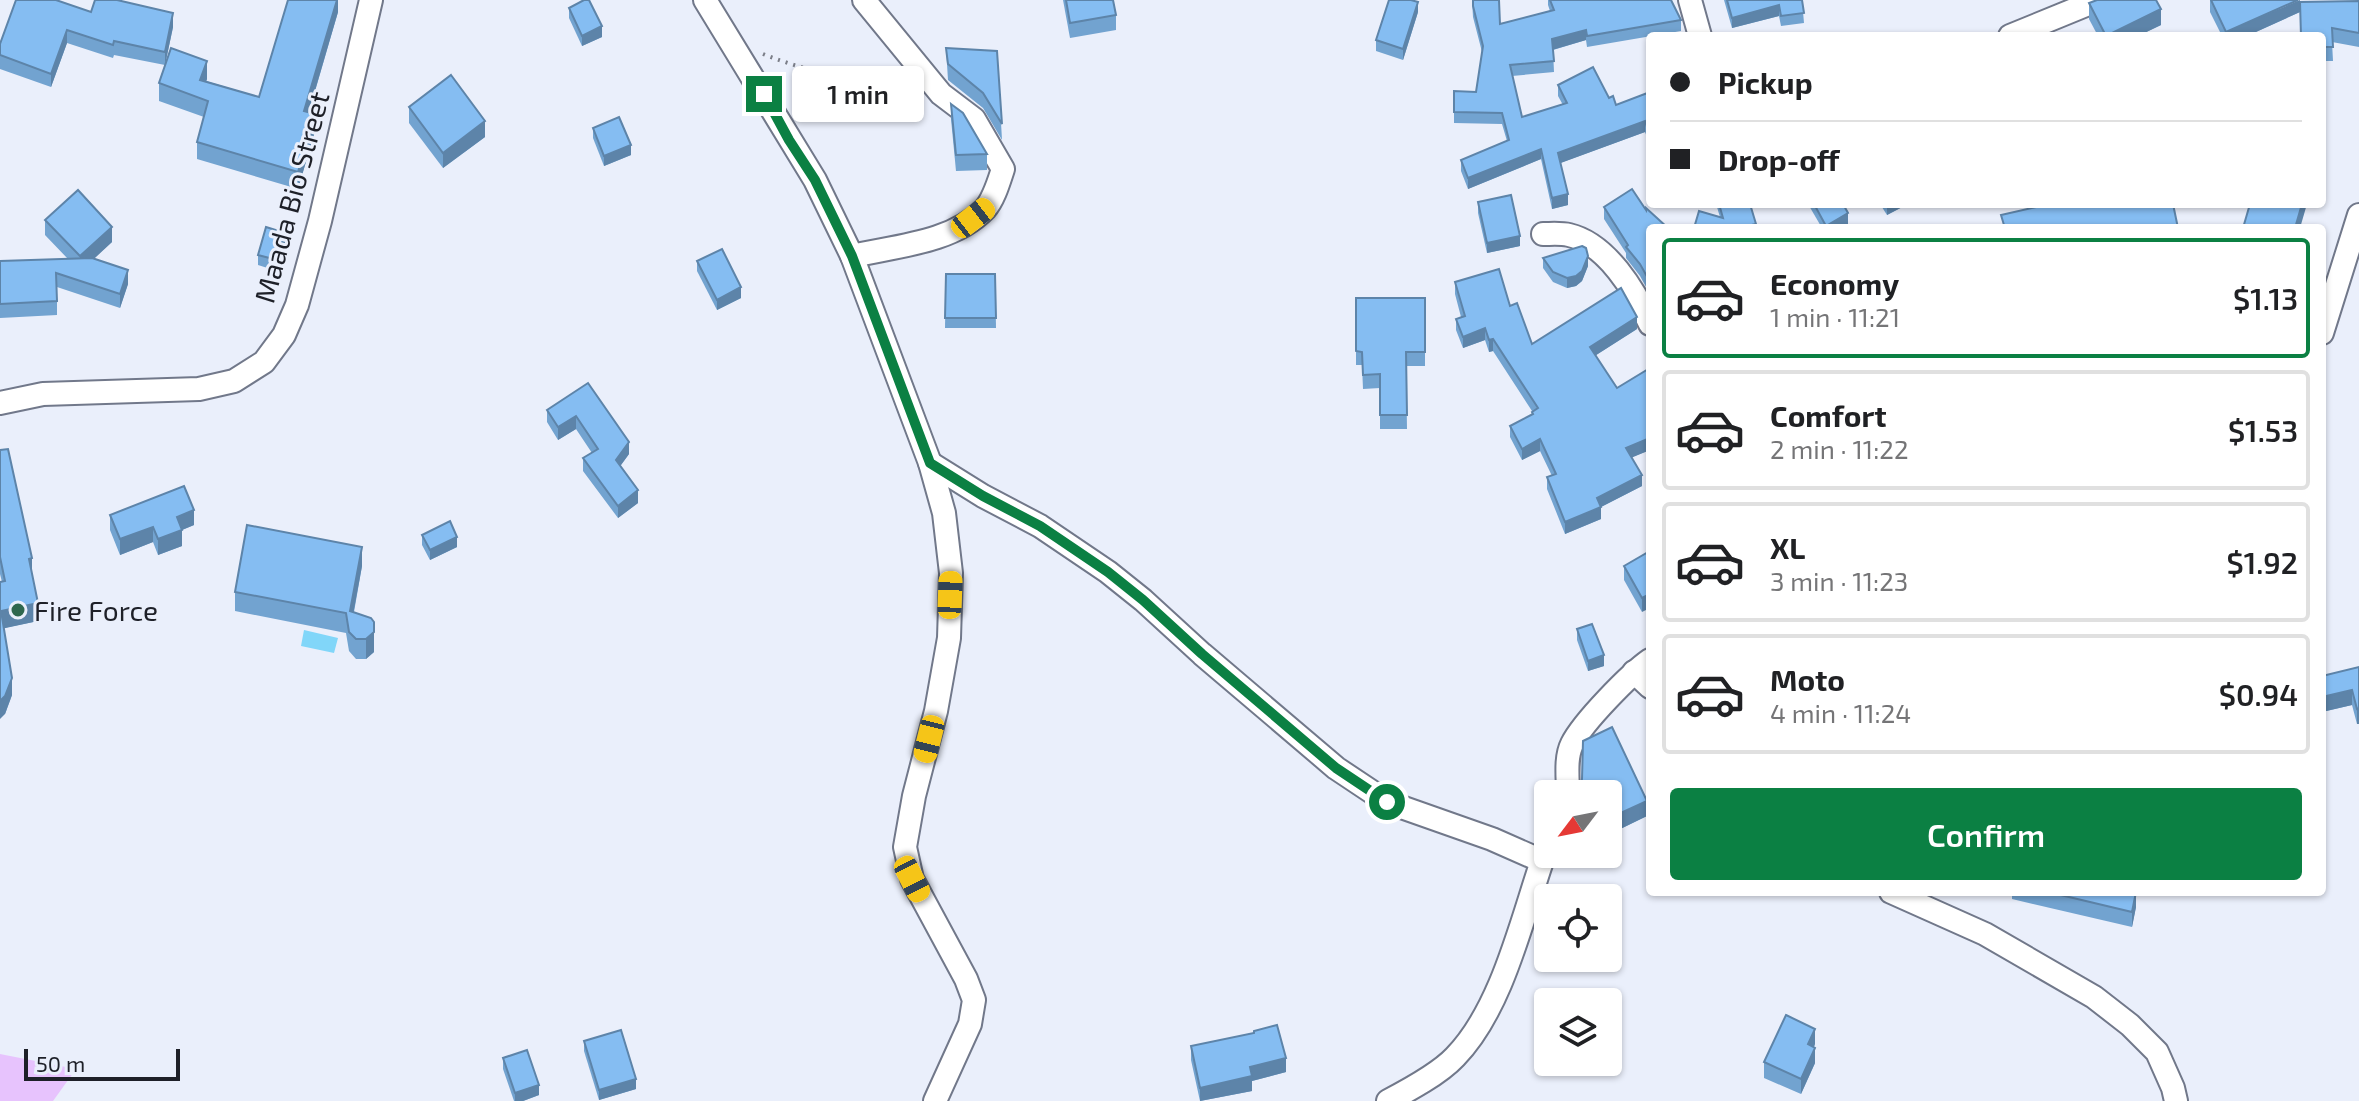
<!DOCTYPE html>
<meta charset="utf-8">
<style>
:root{--surface:#fff;--page:#f2f2f2;--text:#202124;--muted:#757577;--line:#e0e0e0;--accent:#0b8043}
body{margin:0;font-family:"Exo 2",sans-serif;background:var(--page);color:var(--text);height:100vh;display:flex;flex-direction:column;font-size:30px;white-space:nowrap}
*{box-sizing:border-box;margin:0}
p{font-size:26px;color:var(--muted)}
.icon{flex:none;width:44px;height:44px;fill:none;stroke:currentColor;stroke-width:2;stroke-linecap:round;stroke-linejoin:round}
.map{position:relative;flex:1;overflow:hidden}
.drawer{position:absolute;left:1646px;top:224px;width:680px;height:672px;display:flex;flex-direction:column;background:var(--surface);border-radius:8px;box-shadow:0 2px 6px #0004}
.drawer>*{flex:none}
.guide{position:absolute;left:1646px;top:32px;width:680px;height:176px;border-radius:8px;box-shadow:0 2px 6px #0004;display:grid;align-content:center;height:176px;padding:0 24px;background:var(--surface)}
.needle{width:52px;rotate:238deg}
.controls{position:absolute;left:1534px;top:780px;display:grid;gap:16px}
.controls a{display:grid;place-items:center;width:88px;height:88px;border-radius:8px;background:var(--surface);box-shadow:0 2px 6px #0004;font-size:40px}
.scale{position:absolute;left:24px;bottom:20px;width:156px;box-sizing:border-box;padding-left:8px;border:4px solid #1e2028;border-top:0;font-size:22px;line-height:28px;white-space:nowrap;color:#1e2028;-webkit-text-stroke:6px #eaeffb;paint-order:stroke}
.end{position:absolute;width:36px;height:36px;margin:-18px;border:10px solid #0b8043;background:#fff;box-shadow:0 0 0 4px #fff}
.from{border-radius:50%}
.bubble{position:absolute;height:56px;border-radius:8px;background:var(--surface);box-shadow:0 2px 6px #0004;font-size:26px;font-weight:600;line-height:56px;text-align:center}
.car{position:absolute;width:24px;height:48px;margin:-24px -12px;border-radius:10px;box-shadow:0 0 6px 2px #0007;background:linear-gradient(#f5c518 24%,#345 0 40%,#f5c518 0 76%,#345 0 86%,#f5c518 0)}
.guide b{display:flex;align-items:center;gap:28px;height:76px;font-size:30px}
.guide b+b{border-top:2px solid var(--line)}
.guide i{width:20px;height:20px;background:var(--text)}
ul{padding:14px 0 0;list-style:none}
li{display:flex;align-items:center;gap:24px;height:120px;margin:0 16px 12px;padding:0 8px;border:4px solid var(--line);border-radius:8px}
li div{flex:1}
li b{display:block;font-size:30px}
li em{font-style:normal;font-weight:600}
li.on{border-color:var(--accent)}
li>.icon{width:72px;height:72px;stroke-width:1.5}
.button{display:flex;gap:16px;margin-top:auto;padding:16px 24px}
.button a{flex:1;height:92px;border-radius:8px;background:var(--accent);color:#fff;font-size:32px;font-weight:600;line-height:92px;text-align:center}
.map>svg:first-child{display:block}
</style>
<div class="map">
<svg width="2359" height="1101" viewBox="0 0 2359 1101">
<rect width="100%" height="100%" fill="#eaeffb"/>
<path fill="#e7c3fd" d="M0,1054L76,1069L53,1101H0Z"/>
<path fill="#81d6f9" d="M304,630L338,638L334,653L301,646Z"/>
<g fill="none" stroke-linecap="round" stroke-linejoin="round">
<defs>
<g id="minor">
<path d="M705,0L815,180L852,256L930,463L944,513L951,573L949,638L936,711L914,796L905,847L912,879L966,979L974,1000L970,1024L935,1101"/>
<path d="M1690,0L1700,36"/>
<path d="M2010,36L2098,0"/>
<path d="M1543,234C1551,234 1561,233 1569,235C1607,244 1635,291 1650,324"/>
<path d="M852,256C896,246 952,243 985,209C994,199 999,181 1003,169L974,119L941,94L864,0"/>
<path d="M2322,333L2359,215"/>
<path d="M0,403L43,394L199,389L234,381L264,362L284,335L297,305L320,221L371,0"/>
<path d="M930,463L983,496L1040,526L1108,572L1143,600L1202,654L1336,768L1387,802L1492,839L1542,861"/>
<path d="M1634,672L1650,687"/>
<path d="M1568,794C1568,778 1565,758 1572,744C1583,722 1630,674 1650,660"/>
<path d="M1891,892L1985,934L2094,997L2130,1025L2157,1052L2173,1088L2176,1101"/>
<path d="M1388,1101C1409,1090 1439,1074 1455,1057C1501,1010 1521,923 1542,861L1548,854"/>
</g>
</defs>
<use href="#minor" stroke="#71788a" stroke-width="26"/>
<path stroke="#7b7e88" stroke-width="4" stroke-dasharray="2 6" stroke-linecap="butt" d="M763,54C811,73 859,82 910,89"/>
<use href="#minor" stroke="#fff" stroke-width="22"/>
</g>
<g fill="#72a3d0">
<path d="M338,0V12L309,112L315,131L298,189L197,159V142L204,117L159,101V83L207,79L206,81L259,97Z"/>
<path d="M1063,0H1113L1116,15V30L1070,38Z"/>
<path d="M1472,0L1500,24L1550,11L1548,5V0H1671L1681,20V31L1587,47L1586,40L1553,50L1554,72L1512,76L1522,117L1563,105L1558,96V85L1609,98L1616,105L1650,92L1647,137L1645,132L1560,163L1568,205L1552,209L1541,159L1468,189L1461,171V160L1507,141L1502,124L1454,123V91L1476,92L1482,52L1473,17Z"/>
<path d="M1724,0H1802L1804,23L1781,26L1779,16L1732,28Z"/>
<path d="M2210,0L2300,12L2247,36H2222L2210,12Z"/>
<path d="M2359,1V47L2332,42L2333,61H2322V36Z"/>
<path d="M2089,3L2161,25L2138,36H2098L2089,19Z"/>
<path d="M569,8L602,37L582,46L569,18Z"/>
<path d="M91,12L173,27L165,65L114,55L113,58L67,43L51,87L0,69V44Z"/>
<path d="M1418,12L1403,60L1376,51V40Z"/>
<path d="M946,48L997,51L1002,140L983,108L948,80Z"/>
<path d="M951,104L987,154V170L956,171L951,119Z"/>
<path d="M409,107L485,137L443,168L409,123Z"/>
<path d="M593,128L631,155L604,166L593,138Z"/>
<path d="M1478,202L1520,246L1487,253L1478,213Z"/>
<path d="M1716,204H1750L1756,228L1720,217Z"/>
<path d="M1808,204H1843L1848,224L1841,228H1822Z"/>
<path d="M1880,204H1908L1887,215Z"/>
<path d="M1604,207L1646,210L1650,228V294L1640,276L1626,258V253L1604,219Z"/>
<path d="M45,220L112,242L94,258L128,284L120,308L57,287V315L0,318V261L68,259L45,235Z"/>
<path d="M285,243L277,271L258,265V255Z"/>
<path d="M1543,258L1588,266L1582,281L1576,286L1567,288L1553,282L1543,268Z"/>
<path d="M697,261L741,298L717,310L697,271Z"/>
<path d="M946,274H995L996,328H945Z"/>
<path d="M1455,282L1510,306L1532,344L1637,329L1596,355L1650,450L1632,457L1642,486L1601,507V519L1565,534L1547,489V477L1552,476L1540,451L1522,460L1510,437V426L1532,415V411L1493,351L1489,352L1485,340L1463,348L1456,330V319L1461,317L1455,294Z"/>
<path d="M1356,298H1425V366H1406L1407,429H1380V388L1363,389L1362,365H1356Z"/>
<path d="M588,383L629,454L620,466L638,503L618,518L583,471V458L592,453L576,429L558,440L547,422V410Z"/>
<path d="M0,450L32,575L38,621L4,628L12,695L5,714L2,582L0,574Z"/>
<path d="M110,515L194,525L182,530V546L158,555L153,542L120,555L110,530Z"/>
<path d="M422,535L457,547L430,560L422,545Z"/>
<path d="M1650,551L1642,612L1624,580V566Z"/>
<path d="M362,566L354,612L374,622V652L366,659H356L349,651L346,633L235,611V592Z"/>
<path d="M1577,629L1604,666L1588,671L1577,640Z"/>
<path d="M2359,667L2357,724L2352,705L2322,712V676Z"/>
<path d="M1612,727L1647,801V816L1612,833L1608,824V794H1574V791L1580,786L1582,779L1583,741Z"/>
<path d="M2012,892H2136V907L2132,927L2012,899Z"/>
<path d="M584,1041L636,1089L599,1100L584,1051Z"/>
<path d="M1815,1044L1814,1047L1815,1063L1801,1094L1764,1078V1062Z"/>
<path d="M1191,1046L1286,1072L1252,1081V1091L1200,1101L1191,1060Z"/>
<path d="M503,1058L539,1095L523,1101H514L503,1069Z"/>
</g>
<g fill="#5d84a9">
<path d="M337,0H338V12L304,128V111Z"/>
<path d="M2300,0V12L2247,36H2226V32Z"/>
<path d="M1418,2V12L1403,60V49Z"/>
<path d="M1779,5V16L1732,28V18Z"/>
<path d="M2161,9V25L2138,36H2107Z"/>
<path d="M173,13V27L165,65V52Z"/>
<path d="M602,26V37L582,46V36Z"/>
<path d="M67,30V43L51,87V74Z"/>
<path d="M1586,30V40L1552,50V39Z"/>
<path d="M207,61V79L200,97V80Z"/>
<path d="M315,114V131L298,189V172Z"/>
<path d="M485,121V137L443,168V153Z"/>
<path d="M1645,121V132L1558,164V153Z"/>
<path d="M1650,126V136L1647,137V127Z"/>
<path d="M631,145V155L604,166V156Z"/>
<path d="M1541,149V159L1468,189V178Z"/>
<path d="M1568,194V205L1552,209V198Z"/>
<path d="M1889,204H1908L1887,215V205Z"/>
<path d="M2302,204H2307L2300,228H2295Z"/>
<path d="M1848,213V224L1841,228H1826V226Z"/>
<path d="M1756,224V228H1739Z"/>
<path d="M112,227V242L80,272V256Z"/>
<path d="M285,233V243L277,271V260Z"/>
<path d="M1520,236V246L1487,253V243Z"/>
<path d="M1588,256V266L1582,281L1576,286L1567,288V278Z"/>
<path d="M128,270V284L120,308V294Z"/>
<path d="M741,287V298L717,310V300Z"/>
<path d="M1637,317V329L1590,359V347Z"/>
<path d="M1485,328V340L1463,348V337Z"/>
<path d="M1493,339V351L1489,352V340Z"/>
<path d="M576,416V429L558,440V427Z"/>
<path d="M1650,438V450L1626,460V448Z"/>
<path d="M1540,439V451L1522,460V449Z"/>
<path d="M629,442V454L616,472V460Z"/>
<path d="M1642,475V486L1601,507V519L1565,534V522L1597,498Z"/>
<path d="M638,490V503L618,518V506Z"/>
<path d="M194,510V525L182,530V546L158,555V539L177,517Z"/>
<path d="M153,527V542L120,555V539Z"/>
<path d="M457,537V547L430,560V550Z"/>
<path d="M362,547V566L350,631V611Z"/>
<path d="M32,558V575L29,559Z"/>
<path d="M1650,594V608L1642,612V598Z"/>
<path d="M38,603V621L1,629V611Z"/>
<path d="M374,632V652L366,659V639Z"/>
<path d="M1604,655V666L1588,671V661Z"/>
<path d="M12,678V695L5,714L0,719V701Z"/>
<path d="M2352,690V705L2322,712V697Z"/>
<path d="M2359,708V724H2357V709Z"/>
<path d="M1647,801V816L1612,833V817Z"/>
<path d="M2136,892V907L2132,927V912Z"/>
<path d="M1815,1029V1044L1808,1060V1044Z"/>
<path d="M1815,1048V1063L1801,1094V1079Z"/>
<path d="M1286,1058V1072L1252,1081V1091L1200,1101V1088L1250,1067Z"/>
<path d="M636,1079V1089L599,1100V1090Z"/>
<path d="M539,1085V1095L523,1101H515V1093Z"/>
</g>
<g fill="#85bdf2" stroke="#5d84a9" stroke-width="2">
<path d="M16,0H56L91,12L95,0H117L173,13L165,52L114,41L113,45L67,30L51,74L0,55V44Z"/>
<path d="M288,0H337L304,111L315,114L298,172L197,142L208,101L159,83L171,48L207,61L200,80L259,97Z"/>
<path d="M584,0H589L602,26L582,36L569,8Z"/>
<path d="M1066,0H1113L1116,15L1070,23Z"/>
<path d="M1389,0H1411L1418,2L1403,49L1376,40Z"/>
<path d="M1473,0H1499L1500,24L1554,10L1550,0H1671L1681,20L1587,36L1586,30L1552,39L1554,61L1510,65L1522,117L1567,103L1558,85L1593,67L1609,98L1613,96L1616,105L1650,92V126L1647,127L1645,121L1558,153L1568,194L1552,198L1541,149L1468,178L1461,160L1509,140L1502,113L1454,112V91L1476,92L1483,46L1473,6Z"/>
<path d="M1727,0H1802L1804,13L1781,16L1779,5L1732,18Z"/>
<path d="M2097,0H2156L2161,9L2106,36L2089,3Z"/>
<path d="M2211,0H2298L2226,32Z"/>
<path d="M2359,1V33L2332,28L2333,47H2322V36H2301L2300,2Z"/>
<path d="M946,48L997,51L1002,124L983,93L948,64Z"/>
<path d="M451,75L485,121L443,153L409,107Z"/>
<path d="M951,104L963,113L987,154L956,155Z"/>
<path d="M619,117L631,145L604,156L593,128Z"/>
<path d="M1632,189L1646,210V208L1668,228H1650V282L1640,264L1626,247L1628,245L1604,207Z"/>
<path d="M78,190L112,227L80,256L45,220Z"/>
<path d="M1511,195L1520,236L1487,243L1478,202Z"/>
<path d="M1719,204H1750L1756,224L1739,228H1694L1699,211L1723,218Z"/>
<path d="M1814,204H1843L1848,213L1826,226Z"/>
<path d="M2041,204H2173L2178,228H1995L2004,225L2001,215L2041,206Z"/>
<path d="M2250,204H2302L2295,228H2243Z"/>
<path d="M266,227L285,233L277,260L258,255Z"/>
<path d="M1582,246L1586,248L1588,256L1582,271L1576,276L1567,278L1553,272L1543,258Z"/>
<path d="M722,249L741,287L717,300L697,261Z"/>
<path d="M92,258L128,270L120,294L56,273L57,301L0,304V261Z"/>
<path d="M1499,269L1510,306L1517,303L1532,344L1621,288L1637,317L1590,347L1617,388L1650,368V438L1626,448L1642,475L1597,498L1601,507L1565,522L1547,477L1556,474L1540,439L1522,449L1510,426L1533,414L1532,412L1538,408L1493,339L1489,340L1485,328L1463,337L1456,319L1465,316L1455,282Z"/>
<path d="M946,274H995L996,318H945Z"/>
<path d="M1356,298H1425V352H1406L1407,415H1380V374L1363,375L1362,352L1356,351Z"/>
<path d="M588,383L629,442L616,460L638,490L618,506L583,458L598,449L576,416L558,427L547,410Z"/>
<path d="M8,449L32,558L29,559L38,603L1,611L12,678L5,696L0,701V582L5,581L0,557V450Z"/>
<path d="M184,486L194,510L177,517L182,530L158,539L153,527L120,539L110,515Z"/>
<path d="M450,521L457,537L430,550L422,535Z"/>
<path d="M247,525L362,547L350,611L371,618L374,622V632L366,639H356L349,632L346,613L235,592Z"/>
<path d="M1650,551V594L1642,598L1624,566Z"/>
<path d="M1592,624L1604,655L1588,661L1577,629Z"/>
<path d="M2359,667V708L2357,709L2352,690L2322,697V676Z"/>
<path d="M1612,727L1647,801L1612,817L1608,808V794H1575L1574,791L1580,786L1582,779L1583,741Z"/>
<path d="M2048,892H2136L2132,912Z"/>
<path d="M1786,1015L1815,1029L1808,1044L1815,1048L1801,1079L1764,1062Z"/>
<path d="M1277,1025L1286,1058L1250,1067L1252,1076L1200,1088L1191,1046L1254,1033V1031Z"/>
<path d="M621,1030L636,1079L599,1090L584,1041Z"/>
<path d="M527,1050L539,1085L515,1093L503,1058Z"/>
</g>
<g fill="none" stroke-linecap="round" stroke-linejoin="round">
<path stroke="#0b8043" stroke-width="10" d="M764,94L789,140L815,180L852,256L930,463L983,496L1040,526L1108,572L1143,600L1202,654L1336,768L1387,802"/>
</g>
<circle fill="#2f674e" stroke="#eaeffb" stroke-width="3" cx="18" cy="610" r="8"/>
<g text-anchor="middle" dominant-baseline="central" stroke-width="6" stroke-linejoin="round" paint-order="stroke">
<g font-size="28" fill="#1e2028" stroke="#eaeffb">
<text transform="translate(291 197) rotate(-75)">Maada Bio Street</text>
</g>
<g font-size="28" fill="#1e2028" stroke="#eaeffb" text-anchor="start">
<text x="34" y="610">Fire Force</text>
</g>
</g>
</svg>
<div class="controls">
<a><svg class="needle" viewBox="-14 -14 28 28"><path d="M0-13l5 13h-10z" fill="#e53935"/><path d="M0 13l5-13h-10z" fill="#757577"/></svg></a>
<a><svg class="icon" aria-label="locate" viewBox="0 0 24 24"><circle cx="12" cy="12" r="6"/><path d="M12 2v4M12 18v4M2 12h4M18 12h4"/></svg></a>
<a><svg class="icon" aria-label="layers" viewBox="0 0 24 24"><path d="M12 4l9 5-9 5-9-5zM3 14l9 5 9-5"/></svg></a>
</div>
<div class="scale">50 m</div>
<i class="end from" style="left:1387px;top:802px"></i>
<i class="end" style="left:764px;top:94px"></i>
<div class="bubble" style="left:792px;top:66px;width:132px">1 min</div>
<i class="car" style="left:973px;top:218px;rotate:52deg"></i>
<i class="car" style="left:950px;top:595px;rotate:2deg"></i>
<i class="car" style="left:929px;top:739px;rotate:194deg"></i>
<i class="car" style="left:912px;top:879px;rotate:153deg"></i>
<div class="guide">
<b><i class="from"></i>Pickup</b>
<b><i></i>Drop-off</b>
</div>
<section class="drawer">
<ul>
<li class="on"><svg class="icon" aria-label="car" viewBox="0 0 24 24"><path d="M5 17H2v-5l4-1 3-4h7l3 4 3 1v5h-3M9 17h6M6 11h13"/><circle cx="7" cy="17" r="2"/><circle cx="17" cy="17" r="2"/></svg><div><b>Economy</b><p>1 min · 11:21</p></div><em>$1.13</em></li>
<li><svg class="icon" aria-label="car" viewBox="0 0 24 24"><path d="M5 17H2v-5l4-1 3-4h7l3 4 3 1v5h-3M9 17h6M6 11h13"/><circle cx="7" cy="17" r="2"/><circle cx="17" cy="17" r="2"/></svg><div><b>Comfort</b><p>2 min · 11:22</p></div><em>$1.53</em></li>
<li><svg class="icon" aria-label="car" viewBox="0 0 24 24"><path d="M5 17H2v-5l4-1 3-4h7l3 4 3 1v5h-3M9 17h6M6 11h13"/><circle cx="7" cy="17" r="2"/><circle cx="17" cy="17" r="2"/></svg><div><b>XL</b><p>3 min · 11:23</p></div><em>$1.92</em></li>
<li><svg class="icon" aria-label="car" viewBox="0 0 24 24"><path d="M5 17H2v-5l4-1 3-4h7l3 4 3 1v5h-3M9 17h6M6 11h13"/><circle cx="7" cy="17" r="2"/><circle cx="17" cy="17" r="2"/></svg><div><b>Moto</b><p>4 min · 11:24</p></div><em>$0.94</em></li>
</ul>
<div class="button"><a>Confirm</a></div>
</section>
</div>
